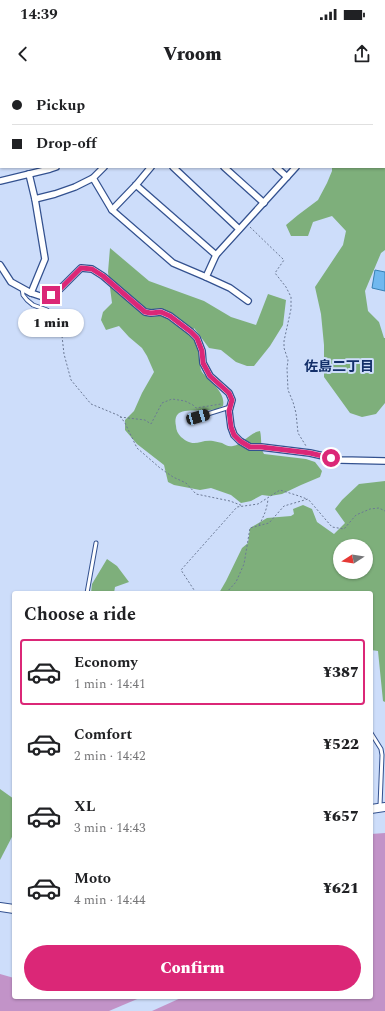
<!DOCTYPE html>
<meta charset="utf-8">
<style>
:root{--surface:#fff;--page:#f6f6f6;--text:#202124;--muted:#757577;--line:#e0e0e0;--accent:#db2777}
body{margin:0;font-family:Spectral,"Noto Sans JP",serif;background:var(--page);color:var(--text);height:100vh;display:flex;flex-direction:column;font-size:15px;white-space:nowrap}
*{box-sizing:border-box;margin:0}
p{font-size:13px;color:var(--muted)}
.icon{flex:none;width:22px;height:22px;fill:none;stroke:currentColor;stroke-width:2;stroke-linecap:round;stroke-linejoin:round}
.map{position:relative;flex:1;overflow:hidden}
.side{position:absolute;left:12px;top:511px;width:361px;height:408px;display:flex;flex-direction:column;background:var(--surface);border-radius:4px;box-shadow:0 1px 3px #0004}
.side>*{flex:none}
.guide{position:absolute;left:0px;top:0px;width:385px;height:88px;box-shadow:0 1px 3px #0004;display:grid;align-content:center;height:88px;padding:0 12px;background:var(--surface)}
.needle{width:26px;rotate:258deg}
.tools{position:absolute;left:333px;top:459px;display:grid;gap:8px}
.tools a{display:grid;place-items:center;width:40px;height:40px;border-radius:50%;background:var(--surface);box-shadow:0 1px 3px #0004;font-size:20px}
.end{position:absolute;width:18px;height:18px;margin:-9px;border:5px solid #db2777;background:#fff;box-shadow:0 0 0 2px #fff}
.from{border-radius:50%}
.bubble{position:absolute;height:28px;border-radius:14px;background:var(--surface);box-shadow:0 1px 3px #0004;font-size:13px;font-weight:800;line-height:28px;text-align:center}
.car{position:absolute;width:12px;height:24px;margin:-12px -6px;border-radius:5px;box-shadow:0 0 3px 1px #0007;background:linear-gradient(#222 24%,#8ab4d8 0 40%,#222 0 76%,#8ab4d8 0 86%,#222 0)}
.guide b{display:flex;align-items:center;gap:14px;height:38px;font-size:15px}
.guide b+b{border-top:1px solid var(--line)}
.guide i{width:10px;height:10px;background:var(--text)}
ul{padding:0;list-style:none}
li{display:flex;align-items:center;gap:12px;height:66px;margin:0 8px 6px;padding:0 4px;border:2px solid transparent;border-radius:4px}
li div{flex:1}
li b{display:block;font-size:15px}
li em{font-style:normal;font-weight:800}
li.active{border-color:var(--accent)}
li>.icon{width:36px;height:36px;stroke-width:1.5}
h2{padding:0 12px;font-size:18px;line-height:48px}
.cta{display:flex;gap:8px;margin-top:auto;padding:8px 12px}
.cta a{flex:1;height:46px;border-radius:24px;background:var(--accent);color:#fff;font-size:16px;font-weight:800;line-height:46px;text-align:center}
.status{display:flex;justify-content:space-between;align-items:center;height:28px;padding:0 20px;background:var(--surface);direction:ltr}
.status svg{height:11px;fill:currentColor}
header{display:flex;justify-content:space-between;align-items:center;height:52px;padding:0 12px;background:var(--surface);font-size:18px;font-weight:800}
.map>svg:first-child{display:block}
</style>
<div class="status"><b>14:39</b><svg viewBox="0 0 49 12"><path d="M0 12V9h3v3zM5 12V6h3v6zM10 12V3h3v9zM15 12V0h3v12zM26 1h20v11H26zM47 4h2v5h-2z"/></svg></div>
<header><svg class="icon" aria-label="back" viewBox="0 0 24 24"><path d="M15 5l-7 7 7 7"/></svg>Vroom<svg class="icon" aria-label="share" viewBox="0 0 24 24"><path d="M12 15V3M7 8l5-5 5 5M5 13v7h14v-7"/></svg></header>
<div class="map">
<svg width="385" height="931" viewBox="0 0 385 931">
<rect width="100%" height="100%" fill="#cdddfa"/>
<g fill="#7eaf7b" fill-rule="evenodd">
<path d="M282,0H385V17H384V1H284Z"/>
<path d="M384,48L385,49V170L381,173L365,211L368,231L379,242L384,258H385V323L376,334L362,337L350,333L324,297V265L321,234L315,207L343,165L346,151L332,136L313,142L308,156H291L286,145L298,135L318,120L327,103L332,91V87H384Z"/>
<path d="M110,168L149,201L204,221L231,237L256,245L268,214L286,220L283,245L270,266L254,286H247L236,282L221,270L209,268L194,248L192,252C194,259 198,266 199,273C200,279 199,286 202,292C210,302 226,312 223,326C222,326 218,329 217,329C208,332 183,328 178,334C175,337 175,342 176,346C176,350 178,354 181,357C195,369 199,359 213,361C216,362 219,362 222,363C226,365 228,367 233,366C243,364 249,353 260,351C262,358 260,368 264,374L306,379L315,382L322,391L320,397L301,405L282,414L270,416L262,415L251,421L241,423L231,415L211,408L200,410L174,405L168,402L164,385L137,364L125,350V340L134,331L142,313L154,292L147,276L142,268L129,257L119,246L106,250L101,240L103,232L112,223L108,192Z"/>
<path d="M385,401V622L383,621L378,571L371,570V513H219L226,501L242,468L248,463L250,448L267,438L291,436L294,434L293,429L303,425L312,429L317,442L334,454L345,443L335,429L342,420L359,404ZM340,466H366V492H340Z"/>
<path d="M107,479L117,486L129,502L115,507L114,513H91L92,504Z"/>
<path d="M0,709L14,719V753L0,780Z"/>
</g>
<path fill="#c293c8" d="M385,753V931H0V894L14,898V917H371V899L372,898L371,896V754Z"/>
<path fill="#cdddfa" d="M142,917H183L152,931H109Z"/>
<path fill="#70b8ef" stroke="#3780b4" d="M375,190L385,192V211L372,208Z"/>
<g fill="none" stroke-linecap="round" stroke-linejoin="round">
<defs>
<g id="lane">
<path d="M22,208L23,215L27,220L33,225L47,230L55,242"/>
<path d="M198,337L230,327"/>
<path d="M87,513L96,463"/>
<path d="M371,653L381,669L382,675L380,726"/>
</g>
<g id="street">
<path d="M228,0L230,1"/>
<path d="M121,1V0"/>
<path d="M195,1L196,0"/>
<path d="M173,87L239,149"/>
<path d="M224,87L264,123"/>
<path d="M276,87L287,97"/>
<path d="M29,94L35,119L45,179L31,213"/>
<path d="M93,98L112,130L173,183L206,197L216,175L296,87"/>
<path d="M0,101L50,89L56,87"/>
<path d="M136,105L216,175"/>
<path d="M35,119L55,114L75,107L93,98L104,87"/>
<path d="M112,130L136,105L151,87"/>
<path d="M0,185L11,202L31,213L43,217L51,215L60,209L81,188L92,189L103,196L145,232L151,233L161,232L170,236L191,252L197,258L202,271L203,283L210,296L229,313L232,320L229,331L231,347L234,355L240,361L250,367H261L310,373L341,380L385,381"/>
<path d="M206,197L230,208L248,221"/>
</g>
<g id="secondary">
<path d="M371,729L385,727"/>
<path d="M0,827L14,829"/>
</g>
</defs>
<use href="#lane" stroke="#33518f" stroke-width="5"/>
<use href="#street" stroke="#33518f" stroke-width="8"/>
<use href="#secondary" stroke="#33518f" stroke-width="10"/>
<g stroke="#6b7995" stroke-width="1" stroke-dasharray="2 2" stroke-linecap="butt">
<path d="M373,1V0"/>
<path d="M384,42H385"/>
<path d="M250,147L284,180L275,193L286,207L291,217V229L284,261V268L288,280L287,288L288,310L293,322L296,333L298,353L306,366"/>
<path d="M59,245L61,247L64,274L71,300L91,324L120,336L125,343L137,368L160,388L173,397L186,403L196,414L230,421L243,426"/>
<path d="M120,337L145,340L151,344L162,323L172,319L185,321L193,325L196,328L221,324"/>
<path d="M259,445C264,436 267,429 268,419"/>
<path d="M196,513L181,490L237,427L258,424L280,410L299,416L307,419"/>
<path d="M226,513L236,502L244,484L250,448L269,443L284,426L308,419L332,447L344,449L356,435L370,429L379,428L385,431"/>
</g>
<use href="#lane" stroke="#fff" stroke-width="3"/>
<use href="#street" stroke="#fff" stroke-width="5.5"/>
<use href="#secondary" stroke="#fff" stroke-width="8"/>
</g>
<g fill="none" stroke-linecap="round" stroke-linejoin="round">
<path stroke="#db2777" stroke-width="5" d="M51,215L60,209L81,188L92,189L103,196L145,232L151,233L161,232L170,236L191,252L197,258L202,271L203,283L210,296L229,313L232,320L229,331L231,347L234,355L240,361L250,367H261L310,373L331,378"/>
</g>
<g text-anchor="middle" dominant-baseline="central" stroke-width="4" stroke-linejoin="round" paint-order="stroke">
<g font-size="14" font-weight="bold" fill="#132f69" stroke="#cdddfa">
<text x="339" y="286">佐島二丁目</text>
</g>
</g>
</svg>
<div class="tools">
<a><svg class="needle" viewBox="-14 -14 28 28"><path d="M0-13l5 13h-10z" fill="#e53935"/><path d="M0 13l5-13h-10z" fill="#757577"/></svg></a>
</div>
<i class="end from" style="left:331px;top:378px"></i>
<i class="end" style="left:51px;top:215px"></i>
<div class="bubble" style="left:18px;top:229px;width:66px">1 min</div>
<i class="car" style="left:198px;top:337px;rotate:74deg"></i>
<div class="guide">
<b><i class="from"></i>Pickup</b>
<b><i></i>Drop-off</b>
</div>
<section class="side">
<h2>Choose a ride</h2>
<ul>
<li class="active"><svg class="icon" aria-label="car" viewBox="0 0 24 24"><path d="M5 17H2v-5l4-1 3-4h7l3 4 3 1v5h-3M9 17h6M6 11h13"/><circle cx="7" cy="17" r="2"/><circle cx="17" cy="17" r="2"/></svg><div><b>Economy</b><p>1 min · 14:41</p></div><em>¥387</em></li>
<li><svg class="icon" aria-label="car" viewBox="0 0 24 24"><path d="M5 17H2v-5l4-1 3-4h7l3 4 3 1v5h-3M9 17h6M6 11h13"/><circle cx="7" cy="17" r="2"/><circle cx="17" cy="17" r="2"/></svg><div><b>Comfort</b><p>2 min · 14:42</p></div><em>¥522</em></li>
<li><svg class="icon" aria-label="car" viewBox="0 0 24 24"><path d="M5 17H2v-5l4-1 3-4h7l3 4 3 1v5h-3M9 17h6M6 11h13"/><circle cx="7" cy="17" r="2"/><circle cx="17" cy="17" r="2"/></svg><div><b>XL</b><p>3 min · 14:43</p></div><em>¥657</em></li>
<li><svg class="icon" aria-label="car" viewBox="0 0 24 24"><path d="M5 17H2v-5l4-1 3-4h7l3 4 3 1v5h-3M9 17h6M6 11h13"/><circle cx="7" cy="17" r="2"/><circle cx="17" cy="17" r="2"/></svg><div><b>Moto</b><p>4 min · 14:44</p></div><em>¥621</em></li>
</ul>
<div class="cta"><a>Confirm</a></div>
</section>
</div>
